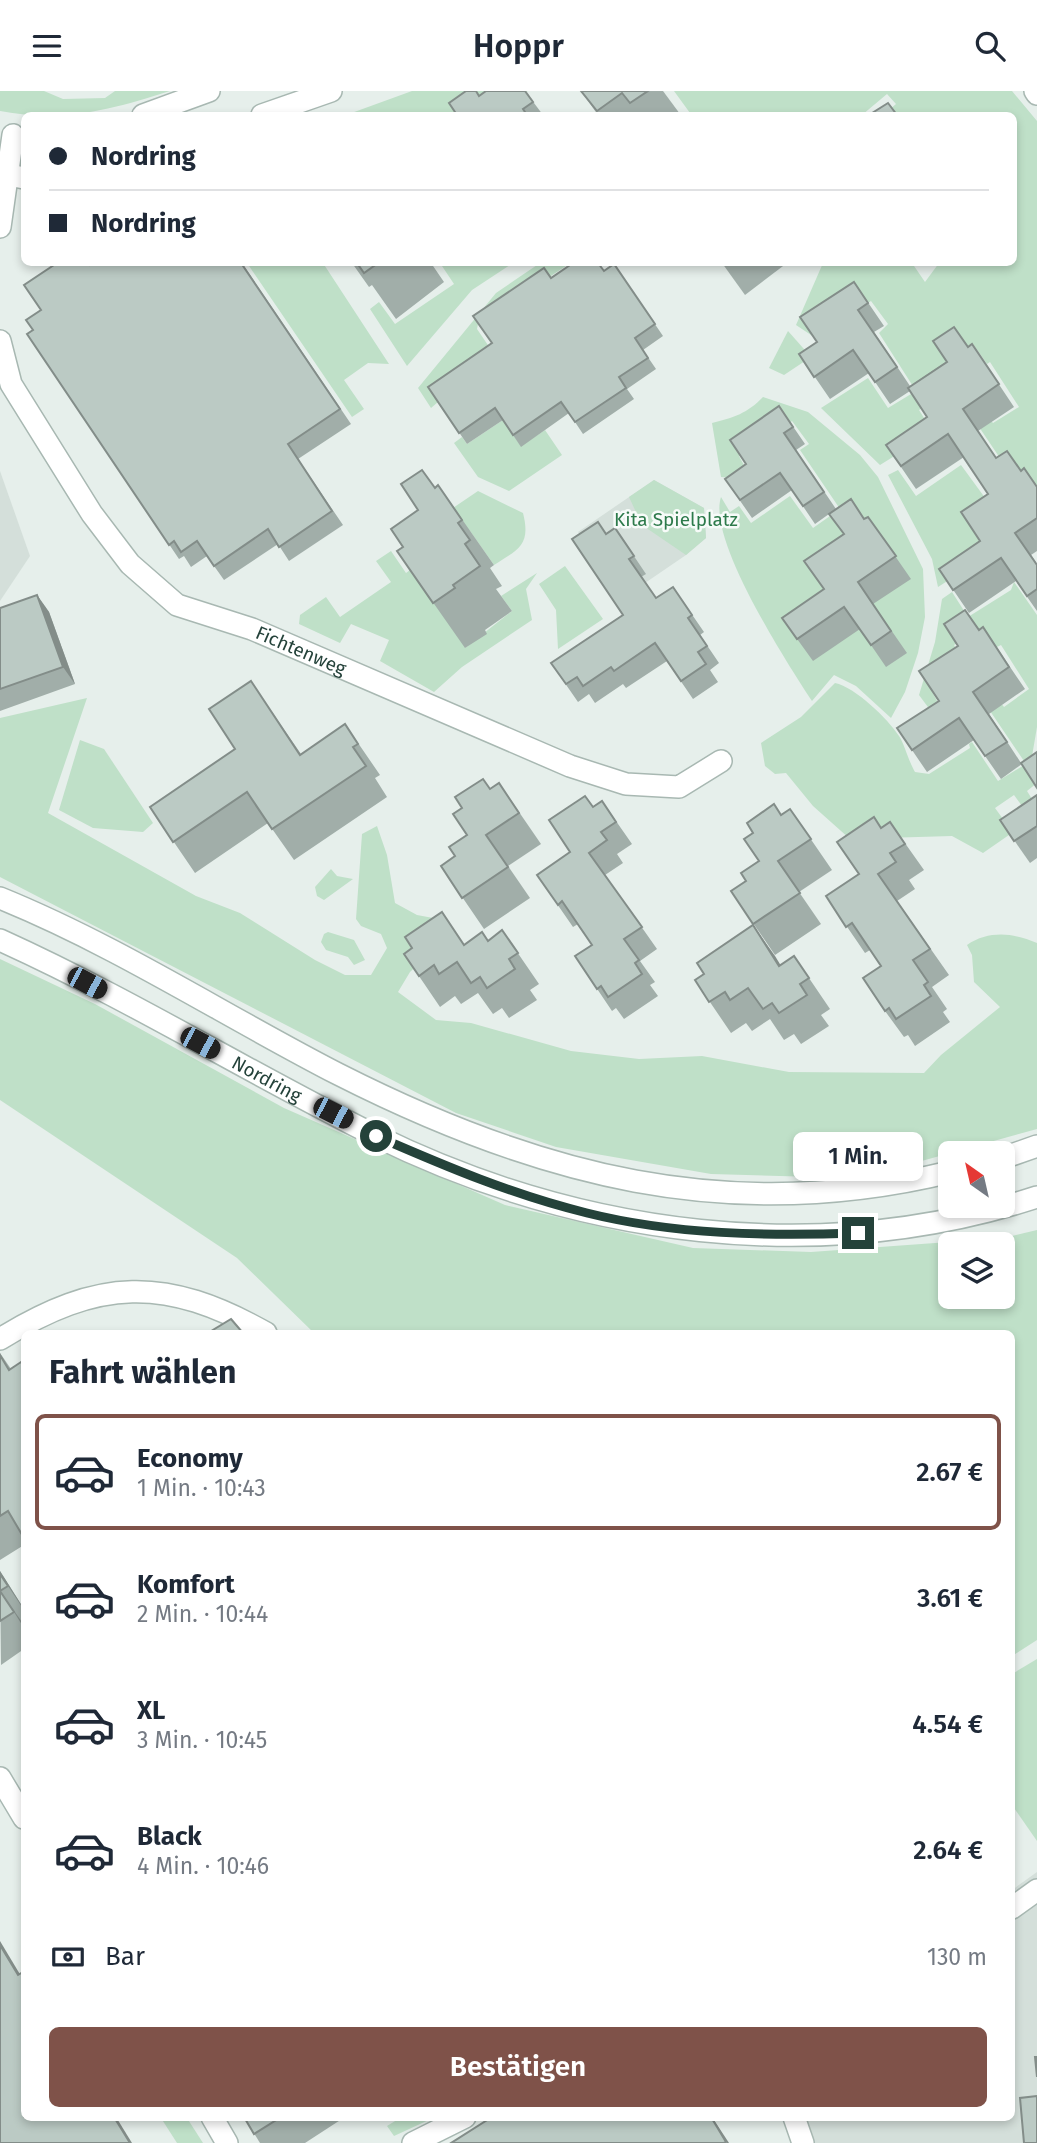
<!DOCTYPE html>
<html lang="de">
<meta charset="utf-8">
<style>
:root{--surface:#fff;--page:#f6f6f7;--text:#1f2937;--muted:#747a83;--line:#e0e1e3;--accent:#7f5249}
body{margin:0;font-family:"Fira Sans",sans-serif;background:var(--page);color:var(--text);height:100vh;display:flex;flex-direction:column;font-size:26px;white-space:nowrap}
*{box-sizing:border-box;margin:0}
p{font-size:23px;color:var(--muted)}
.icon{flex:none;width:38px;height:38px;fill:none;stroke:currentColor;stroke-width:2;stroke-linecap:round;stroke-linejoin:round}
.map{position:relative;flex:1;overflow:hidden}
.drawer{position:absolute;left:21px;top:1239px;width:994px;height:791px;display:flex;flex-direction:column;background:var(--surface);border-radius:10px;box-shadow:0 4px 10px #0003}
.drawer>*{flex:none}
.top-card{position:absolute;left:21px;top:21px;width:996px;height:154px;border-radius:10px;box-shadow:0 4px 10px #0003;display:grid;align-content:center;height:154px;padding:0 28px;background:var(--surface)}
.needle{width:46px;rotate:326deg}
.controls{position:absolute;left:938px;top:1050px;display:grid;gap:14px}
.controls a{display:grid;place-items:center;width:77px;height:77px;border-radius:10px;background:var(--surface);box-shadow:0 4px 10px #0003;font-size:35px}
.end{position:absolute;width:32px;height:32px;margin:-16px;border:9px solid #24423a;background:#fff;box-shadow:0 0 0 4px #fff}
.from{border-radius:50%}
.bubble{position:absolute;height:49px;border-radius:10px;background:var(--surface);box-shadow:0 4px 10px #0003;font-size:23px;font-weight:600;line-height:49px;text-align:center}
.car{position:absolute;width:21px;height:42px;margin:-21px -10px;border-radius:9px;box-shadow:0 0 5px 2px #0007;background:linear-gradient(#222 24%,#8ab4d8 0 40%,#222 0 76%,#8ab4d8 0 86%,#222 0)}
.top-card b{display:flex;align-items:center;gap:24px;height:66px;font-size:26px}
.top-card b+b{border-top:2px solid var(--line)}
.top-card i{width:18px;height:18px;background:var(--text)}
ul{padding:0;list-style:none}
li{display:flex;align-items:center;gap:21px;height:116px;margin:0 14px 10px;padding:0 14px;border:4px solid transparent;border-radius:10px}
li div{flex:1}
li b{display:block;font-size:26px}
li em{font-style:normal;font-weight:600}
li.on{border-color:var(--accent)}
li>.icon{width:63px;height:63px;stroke-width:1.5}
h2{padding:0 28px;font-size:32px;line-height:84px}
.pay{display:flex;align-items:center;gap:18px;height:77px;padding:0 28px;font-size:26px}
.pay p{margin-inline-start:auto}
.primary-button{display:flex;gap:14px;margin-top:auto;padding:14px 28px}
.primary-button a{flex:1;height:80px;border-radius:10px;background:var(--accent);color:#fff;font-size:28px;font-weight:600;line-height:80px;text-align:center}
header{display:flex;justify-content:space-between;align-items:center;height:91px;padding:0 28px;background:var(--surface);font-size:32px;font-weight:600}
.map>svg:first-child{display:block}
</style>
<header><svg class="icon" aria-label="menu" viewBox="0 0 24 24"><path d="M4 6h16M4 12h16M4 18h16"/></svg>Hoppr<svg class="icon" aria-label="search" viewBox="0 0 24 24"><circle cx="10" cy="10" r="6"/><path d="M15 15l6 6"/></svg></header>
<div class="map">
<svg width="1037" height="2052" viewBox="0 0 1037 2052">
<rect width="100%" height="100%" fill="#e6efeb"/>
<g fill="#d4dfda">
<path d="M0,380L30,465L0,510Z"/>
<path d="M654,389L704,417L706,447L686,464L645,492L642,486L592,460L578,441Z"/>
<path d="M1037,1781V2052H810L802,2027L1012,2026V1799Z"/>
</g>
<g fill="#bfe0c8" fill-rule="evenodd">
<path d="M0,0H44L63,8L105,7L115,0H170C110,19 63,32 0,20Z"/>
<path d="M412,0H528L481,24H346Z"/>
<path d="M674,0H1012L1037,30V396L1012,385L975,330L986,324L993,332L1019,316L990,271L987,273L973,253L944,272L963,301H947L919,319L933,341L880,374L821,317L868,287L888,317L916,300L879,242L888,233L871,210L814,246L796,234L823,172H912L925,191L939,172H1013V24H883L896,13L887,3L862,24H687L690,22Z"/>
<path d="M247,172H323L389,273L368,272L344,289L364,318L352,326Z"/>
<path d="M440,172H513L472,199L407,275L370,218L379,211L395,233L454,193Z"/>
<path d="M540,172H563L566,175L478,233L477,238L494,263L431,317L418,297L496,202Z"/>
<path d="M788,240L811,266L784,284L769,277Z"/>
<path d="M763,306L808,321L860,364L878,386L923,478L925,526L918,562L905,601L891,627L856,595L834,584L812,610C787,572 707,448 721,406L730,421L739,415L751,432L790,405L813,437L840,418L800,359L809,353L792,330L739,365L747,380L732,387L721,386L712,332C733,327 748,322 763,306Z"/>
<path d="M503,329L521,355L545,339L562,364L509,400L478,386L454,352L462,346L467,353Z"/>
<path d="M961,374L999,426L974,442L988,464L938,496L932,468L888,384L898,379L916,405Z"/>
<path d="M654,389L704,417L706,447L686,464L642,434L629,406Z"/>
<path d="M478,400L523,422C531,454 519,458 494,474L470,440L465,557L512,520L501,505L537,482L526,498L532,529L462,576L434,601L380,570L389,549L351,533L340,552L299,533L300,524L326,506L340,526L391,491L376,470L391,460L406,482L433,462L419,440Z"/>
<path d="M565,475L603,528L558,558L556,519L539,493Z"/>
<path d="M1014,491L1037,524V636L1030,677L1037,692L1027,700L1037,716L1022,715L1014,704L995,717L1003,728L1019,737L983,762L952,745L850,748L813,715L786,682L775,683L765,675L761,652L801,626L835,592C855,596 888,628 899,645C904,652 909,671 915,681L929,683L970,657L969,653L972,651L998,690L1026,673L986,614L996,606L1004,616L1029,598L1001,554L995,557L981,537L954,554L974,586L956,583L931,599L946,626L939,631L919,604L935,551L942,508L952,501L968,526L1011,499Z"/>
<path d="M87,607L48,722L196,805L240,822L315,869L345,884H371L387,857L381,843L361,835L356,828L362,743L377,735L387,764L395,812L417,824L444,829L427,865L410,881L398,901L436,929L471,932L571,960L639,968L702,965L789,981L924,982L941,964L1000,916L974,891L972,864L967,854C989,839 1014,842 1037,852V1038L918,1071L815,1086L711,1083L556,1056L456,1022L0,786V627Z"/>
<path d="M80,649L104,658L153,732L143,741L93,737L59,719Z"/>
<path d="M331,778L337,785L353,788L324,809L317,805L315,796Z"/>
<path d="M328,841L354,849L365,869L354,874L348,866L326,859L321,851L324,843Z"/>
<path d="M0,868L95,913L284,1017L505,1114L693,1157L811,1161L1004,1147L1037,1139V1549L1012,1565V1242H314L237,1167L0,1009ZM950,1153H1003V1206H950Z"/>
<path d="M1037,1568V1750L1012,1714V1583Z"/>
<path d="M161,2027H187L203,2052H177Z"/>
<path d="M400,2027V2026L433,2027L394,2045L387,2035Z"/>
</g>
<g fill="none" stroke-linecap="round" stroke-linejoin="round">
<defs>
<g id="minor">
<path d="M1035,0L1037,3"/>
<path d="M143,24L209,0"/>
<path d="M262,24L331,0"/>
<path d="M0,82L24,87"/>
<path d="M0,136L13,44"/>
<path id="s1" d="M0,250L11,293L92,423L130,473L177,514L252,538L570,675L626,693L679,696L721,670"/>
<path d="M0,1248C99,1187 165,1185 266,1242"/>
<path d="M0,1687L24,1727"/>
<path d="M1012,1817L1037,1799"/>
<path d="M212,2026L227,2052"/>
<path d="M794,2026L803,2052"/>
<path d="M413,2052L465,2026"/>
</g>
<g id="tertiary">
<path d="M0,807C118,855 225,925 338,983C537,1084 728,1135 950,1081"/>
<path id="s2" d="M0,849C128,907 248,981 374,1044C579,1145 818,1177 1037,1106"/>
<path d="M1003,1067L1037,1055"/>
</g>
</defs>
<use href="#minor" stroke="#a8b8b2" stroke-width="24"/>
<use href="#tertiary" stroke="#a8b8b2" stroke-width="24"/>
<use href="#minor" stroke="#fff" stroke-width="21"/>
<use href="#tertiary" stroke="#fff" stroke-width="21"/>
</g>
<g fill="#a1aea9">
<path d="M525,0L543,24H457L479,5Z"/>
<path d="M581,0H663L680,23L678,24H598Z"/>
<path d="M242,172L351,333L298,368L343,434L289,470L278,453L224,489L207,465L191,476L184,465L179,468L27,243L33,239L41,219L90,173Z"/>
<path d="M352,172H431L444,191L396,228L372,194L369,196Z"/>
<path d="M722,172H787L745,204Z"/>
<path d="M614,173L663,245L643,259L656,278L627,298L634,308L583,343L569,322L521,356L503,329L467,353L428,296L492,252L551,187L604,179Z"/>
<path d="M854,191L884,235L874,241L910,295L972,253L1014,316L978,340L996,367L1021,380L1037,395V460L1031,464L1037,473V520L1016,490L969,522L939,478L980,450L988,403L964,366L916,398L886,354L927,326L910,300L890,313L869,282L830,308L799,263L817,251Z"/>
<path d="M779,315L805,353L796,359L836,418L864,428L868,426L911,488L873,513L907,562L886,576L860,538L813,570L782,527L824,498L844,443L829,423L815,433L792,399L752,427L725,388L746,373Z"/>
<path d="M438,394L494,474L490,477L502,495L496,498L512,520L485,539L487,543L465,557L397,460L403,456L418,419L435,396Z"/>
<path d="M615,437L646,483L641,486L656,507L673,496L704,541L700,544L719,572L710,579L718,591L693,608L667,570L626,597L623,593L595,612L589,603L578,611L551,572L623,524L606,443Z"/>
<path d="M37,504L49,521L75,593L0,620V517Z"/>
<path d="M965,519L979,538L983,536L1025,598L989,623L1021,672L1022,673L1001,688L974,649L927,681L897,637L939,610L958,555Z"/>
<path d="M272,621L301,663L345,633L380,684L375,687L387,706L294,769L268,732L195,782L150,716L235,658Z"/>
<path d="M499,692L541,753L508,775L530,807L484,838L441,775L455,765L467,744L490,698Z"/>
<path d="M1037,704V767L1030,772L1000,729Z"/>
<path d="M602,710L632,753L617,763L623,772L605,784L657,858L640,870L655,891L650,894L658,905L624,928L616,917L612,920L575,865L592,854L578,833L573,836L537,784L570,761Z"/>
<path d="M790,718L832,779L799,801L821,833L775,864L731,800L746,790L759,770L781,724Z"/>
<path d="M890,731L924,779L909,789L915,798L897,810L949,884L932,896L947,918L943,921L950,931L915,955L908,944L904,946L885,920L881,875L870,859L865,862L826,805L859,783L882,736Z"/>
<path d="M753,834L780,874L794,865L830,918L821,924L829,935L801,953L794,943L784,949L770,928L752,940L746,932L731,942L695,889L704,883Z"/>
<path d="M502,839L539,893L530,899L537,909L509,927L502,917L493,923L478,902L461,913L455,905L440,916L404,863L488,850Z"/>
<path d="M0,1262L11,1278L24,1275V1454L0,1469Z"/>
<path d="M0,1480L24,1518V1529L22,1531L24,1535V1558L1,1574Z"/>
<path d="M244,2026H345L305,2052H260Z"/>
</g>
<g fill="#838d89">
<path d="M37,504L49,521L75,593L63,576Z"/>
<path d="M753,834L775,865L800,906L779,875Z"/>
<path d="M0,1480L24,1518V1519L0,1483Z"/>
<path d="M0,1500L22,1531L24,1537L14,1521Z"/>
<path d="M0,1850L24,1890V1893L0,1854Z"/>
<path d="M114,2026H116L132,2052H130Z"/>
<path d="M711,2026H712L729,2052H727Z"/>
</g>
<g fill="#bbcac4" stroke="#838d89" stroke-width="2">
<path d="M466,0H476L479,5L486,0H525L533,11L523,18L527,24H457L449,12Z"/>
<path d="M581,0H648L630,12L622,2L597,20Z"/>
<path d="M888,12L897,24H869Z"/>
<path d="M57,172H88L90,174L93,172H241L340,318L288,353L332,420L279,456L268,438L214,475L197,450L181,461L174,450L169,454L27,243L33,239L26,229L41,219L24,194Z"/>
<path d="M357,172H378L364,182Z"/>
<path d="M573,172H598L604,180L614,173L655,233L635,247L648,267L619,286L626,297L575,331L561,311L513,344L495,317L459,342L428,296L492,252L473,225L544,177L551,187Z"/>
<path d="M854,191L868,212L858,219L897,276L875,291L853,259L814,286L799,263L817,251L800,226Z"/>
<path d="M954,236L968,256L972,253L999,293L963,318L996,367L1007,360L1021,380L1024,377L1037,396V427L1015,442L1037,474V498L1027,505L1001,467L953,499L939,478L980,450L961,421L988,403L948,343L901,375L886,354L927,326L908,297L947,271L933,250Z"/>
<path d="M779,315L793,336L784,342L824,401L803,415L780,382L740,409L725,388L746,373L730,349Z"/>
<path d="M422,379L435,397L438,394L462,429L458,432L470,449L465,453L480,475L453,494L455,497L433,512L397,460L403,456L391,438L418,419L401,393Z"/>
<path d="M851,408L864,428L868,426L896,465L858,491L891,540L871,554L844,516L797,548L782,527L824,498L804,470L844,443L829,423Z"/>
<path d="M598,431L606,443L615,437L634,465L629,468L656,507L673,496L692,524L688,527L707,555L698,561L706,573L681,590L655,552L614,580L611,576L583,595L577,586L566,593L551,572L623,524L572,448Z"/>
<path d="M37,504L63,576L0,598V517Z"/>
<path d="M965,519L979,539L983,536L1009,576L973,601L1007,651L985,665L959,627L912,659L897,637L939,610L919,580L958,555L944,533Z"/>
<path d="M251,590L300,664L345,633L358,653L353,656L366,675L272,738L247,701L173,751L150,716L235,658L209,618Z"/>
<path d="M1037,661V697L1021,672Z"/>
<path d="M483,688L490,698L499,692L519,722L486,744L508,776L462,807L441,775L455,765L449,756L467,744L453,723L462,717L455,706Z"/>
<path d="M1037,704V735L1014,750L1000,729Z"/>
<path d="M585,705L593,716L602,710L616,731L601,741L607,749L589,762L642,836L624,848L639,869L635,872L642,883L608,906L601,895L597,898L575,865L592,854L562,810L558,814L537,784L570,761L549,729Z"/>
<path d="M774,713L781,724L790,718L811,748L778,770L800,802L753,833L731,800L746,790L741,782L759,770L744,748L753,742L747,732Z"/>
<path d="M874,726L881,737L890,731L905,753L890,762L896,771L878,783L930,858L913,869L928,891L924,894L931,905L896,928L889,917L885,920L863,887L881,875L852,832L846,836L826,805L859,783L837,751Z"/>
<path d="M442,821L464,854L482,841L488,850L502,839L518,862L509,868L515,878L487,897L480,886L471,892L457,871L439,883L434,874L419,885L404,863L412,857L405,846Z"/>
<path d="M753,834L779,875L794,865L809,887L800,893L807,904L779,922L772,912L763,918L748,897L730,909L725,901L709,911L695,889L704,883L697,872Z"/>
<path d="M231,1228L243,1242H208Z"/>
<path d="M0,1264L9,1279L21,1271L24,1275V1447L8,1420L0,1425Z"/>
<path d="M0,1483L8,1495L0,1500L14,1521L0,1530Z"/>
<path d="M0,1854L18,1884L23,1881L24,1884V2026H114L130,2052H0Z"/>
<path d="M1035,1966H1037V1986Z"/>
<path d="M1037,2005V2052H1024L1020,2007Z"/>
<path d="M244,2026H281L254,2043Z"/>
<path d="M492,2026H711L726,2051L724,2052H451Z"/>
</g>
<g fill="none" stroke-linecap="round" stroke-linejoin="round">
<path stroke="#24423a" stroke-width="9" d="M376,1045C445,1075 513,1104 587,1122C675,1144 767,1145 858,1142"/>
</g>
<g text-anchor="middle" dominant-baseline="central" stroke-width="5" stroke-linejoin="round" paint-order="stroke">
<g font-size="19" fill="#2d7a4b" stroke="#f7fbf9">
<text x="676" y="428">Kita Spielplatz</text>
</g>
<g font-size="19" fill="#24423a" stroke="#f7fbf9">
<text stroke="none"><textPath href="#s1" startOffset="455">Fichtenweg</textPath></text>
<text stroke="none"><textPath href="#s2" startOffset="301">Nordring</textPath></text>
</g>
</g>
</svg>
<div class="controls">
<a><svg class="needle" viewBox="-14 -14 28 28"><path d="M0-13l5 13h-10z" fill="#e53935"/><path d="M0 13l5-13h-10z" fill="#747a83"/></svg></a>
<a><svg class="icon" aria-label="layers" viewBox="0 0 24 24"><path d="M12 4l9 5-9 5-9-5zM3 14l9 5 9-5"/></svg></a>
</div>
<i class="end from" style="left:376px;top:1045px"></i>
<i class="end" style="left:858px;top:1142px"></i>
<div class="bubble" style="left:793px;top:1041px;width:130px">1 Min.</div>
<i class="car" style="left:87px;top:892px;rotate:118deg"></i>
<i class="car" style="left:200px;top:952px;rotate:118deg"></i>
<i class="car" style="left:333px;top:1022px;rotate:117deg"></i>
<div class="top-card">
<b><i class="from"></i>Nordring</b>
<b><i></i>Nordring</b>
</div>
<section class="drawer">
<h2>Fahrt wählen</h2>
<ul>
<li class="on"><svg class="icon" aria-label="car" viewBox="0 0 24 24"><path d="M5 17H2v-5l4-1 3-4h7l3 4 3 1v5h-3M9 17h6M6 11h13"/><circle cx="7" cy="17" r="2"/><circle cx="17" cy="17" r="2"/></svg><div><b>Economy</b><p>1 Min. · 10:43</p></div><em>2.67 €</em></li>
<li><svg class="icon" aria-label="car" viewBox="0 0 24 24"><path d="M5 17H2v-5l4-1 3-4h7l3 4 3 1v5h-3M9 17h6M6 11h13"/><circle cx="7" cy="17" r="2"/><circle cx="17" cy="17" r="2"/></svg><div><b>Komfort</b><p>2 Min. · 10:44</p></div><em>3.61 €</em></li>
<li><svg class="icon" aria-label="car" viewBox="0 0 24 24"><path d="M5 17H2v-5l4-1 3-4h7l3 4 3 1v5h-3M9 17h6M6 11h13"/><circle cx="7" cy="17" r="2"/><circle cx="17" cy="17" r="2"/></svg><div><b>XL</b><p>3 Min. · 10:45</p></div><em>4.54 €</em></li>
<li><svg class="icon" aria-label="car" viewBox="0 0 24 24"><path d="M5 17H2v-5l4-1 3-4h7l3 4 3 1v5h-3M9 17h6M6 11h13"/><circle cx="7" cy="17" r="2"/><circle cx="17" cy="17" r="2"/></svg><div><b>Black</b><p>4 Min. · 10:46</p></div><em>2.64 €</em></li>
</ul>
<div class="pay"><svg class="icon" aria-label="cash" viewBox="0 0 24 24"><path d="M3 7h18v10H3z"/><circle cx="12" cy="12" r="2"/></svg>Bar<p>130 m</p></div>
<div class="primary-button"><a>Bestätigen</a></div>
</section>
</div>
